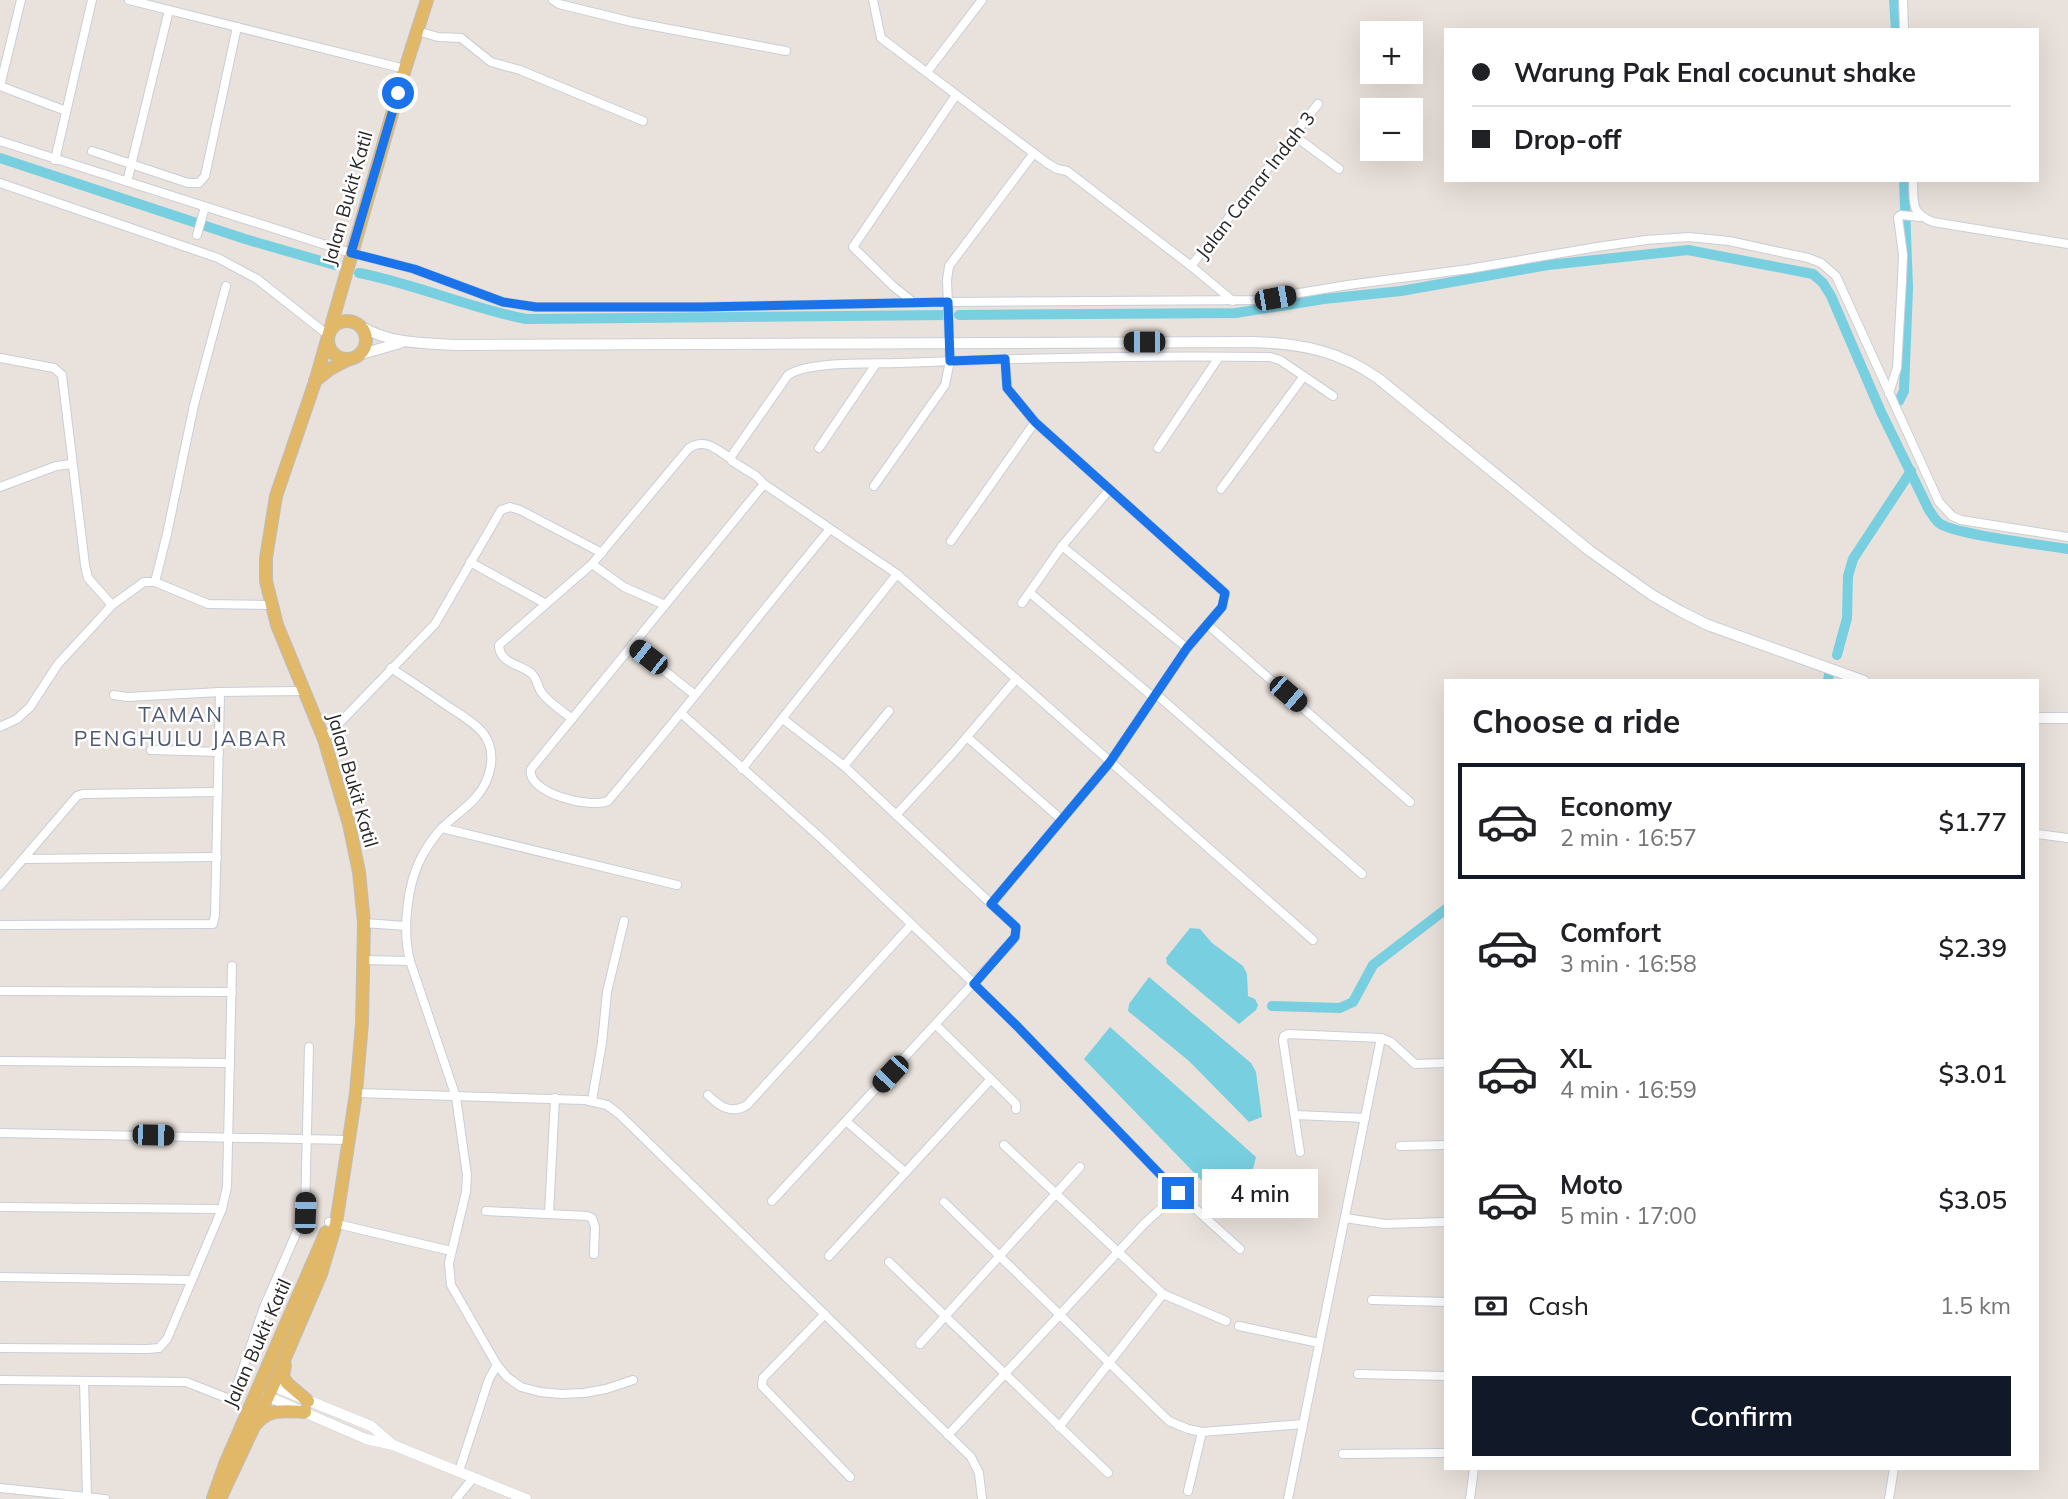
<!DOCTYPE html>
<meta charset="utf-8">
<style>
:root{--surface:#fff;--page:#f2f2f2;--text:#202124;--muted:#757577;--line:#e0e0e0;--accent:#111827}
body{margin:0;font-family:Mulish,sans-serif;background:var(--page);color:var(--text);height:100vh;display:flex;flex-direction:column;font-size:26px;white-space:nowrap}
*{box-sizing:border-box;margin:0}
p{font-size:23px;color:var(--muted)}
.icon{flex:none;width:38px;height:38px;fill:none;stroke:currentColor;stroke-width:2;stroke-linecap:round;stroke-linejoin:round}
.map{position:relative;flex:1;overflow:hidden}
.details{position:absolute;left:1444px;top:679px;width:595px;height:791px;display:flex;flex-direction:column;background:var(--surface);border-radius:0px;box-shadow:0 7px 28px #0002}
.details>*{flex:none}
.top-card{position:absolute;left:1444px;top:28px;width:595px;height:154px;border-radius:0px;box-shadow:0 7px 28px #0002;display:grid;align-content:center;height:154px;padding:0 28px;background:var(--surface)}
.buttons{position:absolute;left:1360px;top:21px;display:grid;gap:14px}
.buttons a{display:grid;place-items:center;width:63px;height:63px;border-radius:0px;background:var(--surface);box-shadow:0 7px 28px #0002;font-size:35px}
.end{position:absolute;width:32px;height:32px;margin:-16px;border:9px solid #1a73e8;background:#fff;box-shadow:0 0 0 4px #fff}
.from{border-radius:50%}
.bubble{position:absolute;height:49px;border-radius:0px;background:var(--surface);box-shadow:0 7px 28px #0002;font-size:23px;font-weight:600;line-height:49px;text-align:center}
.car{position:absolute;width:21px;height:42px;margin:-21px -10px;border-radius:9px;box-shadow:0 0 5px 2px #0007;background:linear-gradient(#222 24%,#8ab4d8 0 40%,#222 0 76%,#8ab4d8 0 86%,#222 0)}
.top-card b{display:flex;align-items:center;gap:24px;height:66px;font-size:26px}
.top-card b+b{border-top:2px solid var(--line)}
.top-card i{width:18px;height:18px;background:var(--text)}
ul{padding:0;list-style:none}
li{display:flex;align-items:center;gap:21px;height:116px;margin:0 14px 10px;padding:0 14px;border:4px solid transparent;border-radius:0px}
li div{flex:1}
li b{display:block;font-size:26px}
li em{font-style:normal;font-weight:600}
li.on{border-color:var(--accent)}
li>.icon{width:63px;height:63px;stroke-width:1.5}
h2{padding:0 28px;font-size:32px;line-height:84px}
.pay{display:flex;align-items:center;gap:18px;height:77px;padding:0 28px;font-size:26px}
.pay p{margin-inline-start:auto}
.primary-button{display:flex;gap:14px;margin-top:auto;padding:14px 28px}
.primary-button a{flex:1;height:80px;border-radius:0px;background:var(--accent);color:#fff;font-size:28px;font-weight:600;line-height:80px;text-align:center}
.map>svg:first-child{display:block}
</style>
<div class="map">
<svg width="2068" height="1499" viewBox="0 0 2068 1499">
<rect width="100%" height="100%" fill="#e9e1db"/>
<g fill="#78cfe0">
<path d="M1190,928L1200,929L1212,943L1243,966L1247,974L1248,996L1255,999L1258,1005L1256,1010L1239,1024L1167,964L1166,958Z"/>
<path d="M1149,977L1251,1063L1256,1072L1262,1117L1249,1122L1189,1061L1128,1011L1129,1004Z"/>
<path d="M1110,1027L1256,1157L1241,1217L1234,1214L1084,1059Z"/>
</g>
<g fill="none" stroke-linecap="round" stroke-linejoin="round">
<g stroke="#78cfe0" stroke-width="10">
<path d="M1894,0L1896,30"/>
<path d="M0,158L245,239L335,265"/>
<path d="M359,273C416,284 469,308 526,319L948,315"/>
<path d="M959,315L1236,313L1324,299L1401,291L1548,265L1688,250L1813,274L1823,283L1831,296L1881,412L1929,510C1932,514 1935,520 1939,523C1955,535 2044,545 2068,549"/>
<path d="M1899,401L1904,391L1908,288L1904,180"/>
<path d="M1837,655L1847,618L1848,576L1853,559L1911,471"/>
<path d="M1828,681L1829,674"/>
<path d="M1272,1006L1340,1008L1353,1002L1373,965L1446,909"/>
</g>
<defs>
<g id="minor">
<path d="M129,0L405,69"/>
<path d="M553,0L559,4L632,22L786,51"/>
<path d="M873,0L881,38L1047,163L1057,169L1067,171L1191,266L1233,301"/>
<path d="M1903,0L1904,30"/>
<path d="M417,31L438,37L461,38L491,62L520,70L643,121"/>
<path d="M927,72L982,0"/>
<path d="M0,86L21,0"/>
<path d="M0,86L66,111"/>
<path d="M1295,136L1339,169"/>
<path d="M0,141L351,253L414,269L503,302L536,307H702L948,302L1257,300L1348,285L1469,269L1597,247L1646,240L1689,237L1729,241L1808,258L1821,263L1836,276L1939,502L1952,516L1961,520L2068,537"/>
<path d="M92,151L188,183H199L205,176L237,27"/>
<path d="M55,160L92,0"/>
<path d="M1913,180C1914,203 1910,213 1933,222L2068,244"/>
<path d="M127,182L169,10"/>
<path d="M0,183L218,258L257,279L328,335"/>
<path d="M197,235L205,207"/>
<path d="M1191,266L1318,104"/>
<path d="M914,303L893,286L853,247L956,95"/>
<path d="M0,358L54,368L62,375L85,565L88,578L112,605"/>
<path d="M1889,393L1897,368L1902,280L1903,255L1898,217L1901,215L1920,217"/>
<path d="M819,448L876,364"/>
<path d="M1158,448L1219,357"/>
<path d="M730,458L788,375C809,361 871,364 898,363C1021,358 1146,355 1270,357L1280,360L1333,396"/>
<path d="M764,484L531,769C526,793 590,809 608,801C683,712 755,620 829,530"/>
<path d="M874,486L945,385L950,361L947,280L949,266L1034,153"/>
<path d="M0,487L56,466L72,464"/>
<path d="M1221,489L1304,376"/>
<path d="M951,541L1035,422"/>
<path d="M1062,546L1187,648"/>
<path d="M470,562L546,604"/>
<path d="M592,564L624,587L665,605"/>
<path d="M155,582L167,534L194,405L226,286"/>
<path d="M1030,593L1153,697"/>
<path d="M1022,603L1062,546L1110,489"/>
<path d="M1207,624L1410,802"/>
<path d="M632,645L695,695"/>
<path d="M391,668C411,681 430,694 449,707C461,715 474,722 483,733C498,752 491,780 476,797C465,810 451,818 440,830C433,838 427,847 422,856C407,884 402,930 410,961L456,1097L467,1175L466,1192L449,1263L451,1285L497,1365L507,1377L521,1387L540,1392L561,1394L584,1393L606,1389L633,1380"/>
<path d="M1156,694L1362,874"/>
<path d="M114,695L127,697L220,692L304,691"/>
<path d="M682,714L823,840L963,973L1018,1027L1178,1193L1240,1249"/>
<path d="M572,719C563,711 549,703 542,693C537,687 538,679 531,673C519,664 499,663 499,645L592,564L689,448C705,438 716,449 730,458L732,461L756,476L764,484L897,574L1313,940"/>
<path d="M0,727L17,719L30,707L58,664L94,625L112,605L144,582H155L208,604L272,605"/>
<path d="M967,737L1062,820"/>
<path d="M324,739L435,624L501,510L510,507L520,510L602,553"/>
<path d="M151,750L219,752"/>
<path d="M844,766L889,711"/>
<path d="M742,769L897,574"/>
<path d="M896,815L954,752L1016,679"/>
<path d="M442,828L677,885"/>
<path d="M2037,834L2068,838"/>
<path d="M24,859L217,857"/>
<path d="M0,886L77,796L83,794L218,792"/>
<path d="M991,904L1110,762L1187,648L1222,607L1225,593L1035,422L1007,388L1005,359"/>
<path d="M364,923L406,926"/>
<path d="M0,925L213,924L215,915L220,692"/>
<path d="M364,960L410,961"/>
<path d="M0,991L232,992"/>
<path d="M936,1025L1016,1104V1109"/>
<path d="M0,1061L230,1063"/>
<path d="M356,1093L585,1100L607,1105L619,1114L971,1457L979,1473L982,1499"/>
<path d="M708,1095C719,1106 731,1115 747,1105L911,925"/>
<path d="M592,1100L602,1043L607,992L624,921"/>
<path d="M1295,1115L1365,1118"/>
<path d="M846,1121L905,1172"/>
<path d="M0,1133L348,1140"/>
<path d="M1004,1145L1163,1294L1226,1321"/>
<path d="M1400,1146L1446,1145"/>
<path d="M1300,1152L1283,1040L1284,1036L1288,1034L1381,1038L1391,1042L1415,1064L1446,1063"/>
<path d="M772,1201L1012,941L1015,937L1016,927L844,766L783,719"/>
<path d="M944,1202L1169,1421L1188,1429L1202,1432L1303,1424"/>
<path d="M0,1207L222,1209"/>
<path d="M486,1211L587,1216L592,1218L595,1227L594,1254"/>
<path d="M549,1214L555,1098"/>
<path d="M1345,1218L1385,1224L1446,1222"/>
<path d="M329,1222L451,1251"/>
<path d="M829,1256L991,1079"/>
<path d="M889,1262L1108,1473"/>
<path d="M0,1277L192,1280"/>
<path d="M1372,1300L1446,1302"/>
<path d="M825,1314L763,1378L762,1386L850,1477"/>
<path d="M1239,1326L1319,1343"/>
<path d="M920,1344L1080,1167"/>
<path d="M0,1348L148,1349L159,1348L167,1339L222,1209L227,1187L232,966"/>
<path d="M1358,1374L1446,1376"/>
<path d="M0,1380L186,1382L232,1400L264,1307L305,1213L309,1047"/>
<path d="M84,1381L87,1496"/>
<path d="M1059,1427L1163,1294"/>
<path d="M948,1435L1144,1224L1178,1193"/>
<path d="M1343,1454L1446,1453"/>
<path d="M459,1471L489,1379L497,1365"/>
<path d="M0,1488L105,1499"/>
<path d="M1188,1491L1202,1432"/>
<path d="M456,1499L474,1477"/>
<path d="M1288,1499L1381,1038"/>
<path d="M1470,1499L1474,1468"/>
<path d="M1889,1499L1894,1468"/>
</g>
<g id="tertiary">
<path d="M273,1386L371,1426L391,1443"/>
<path d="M267,1396L366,1439L393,1445L526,1499"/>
</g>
<g id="secondary">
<path d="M362,327C392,344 423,343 456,345L1255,342C1303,344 1340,351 1379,379L1590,551L1652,595L1680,611L1708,625L1864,681"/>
<path d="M358,355L400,343"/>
<path d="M2037,718H2068"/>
</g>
<g id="primary">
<circle cx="347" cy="340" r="19"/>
<path d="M315,381L330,369L349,359"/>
<path d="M285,1365L283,1377L288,1384L308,1401"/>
<path d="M257,1423C270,1408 286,1411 305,1412"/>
<path d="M213,1498L225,1464L326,1232"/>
<path d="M220,1499L273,1386L321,1274L336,1224L356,1093L362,1023L364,923L359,872L349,824L324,739L277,625L266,581V558L276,496L315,382L405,69L427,0"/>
</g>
</defs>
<use href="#minor" stroke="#c9ced8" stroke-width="10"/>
<use href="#tertiary" stroke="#c9ced8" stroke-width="11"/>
<use href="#secondary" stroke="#c9ced8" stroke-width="12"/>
<use href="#primary" stroke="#bebebe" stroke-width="14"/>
<use href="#minor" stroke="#fff" stroke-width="8"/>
<use href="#tertiary" stroke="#fff" stroke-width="10"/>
<use href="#secondary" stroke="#fff" stroke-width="10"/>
<use href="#primary" stroke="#e0b868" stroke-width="12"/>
</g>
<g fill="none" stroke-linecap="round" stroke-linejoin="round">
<path stroke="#1a73e8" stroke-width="9" d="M398,93L351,253L414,269L503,302L536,307H702L948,302L950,361L1005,359L1007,388L1035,422L1225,593L1222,607L1187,648L1110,762L991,904L1016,927L1015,937L974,984L1018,1027L1178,1193"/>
</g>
<g text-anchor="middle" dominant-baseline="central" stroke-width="5" stroke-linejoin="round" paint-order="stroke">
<g font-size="19" fill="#282828" stroke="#fff">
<text transform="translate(1255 185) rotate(-52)">Jalan Camar Indah 3</text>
<text transform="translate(347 198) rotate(-74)">Jalan Bukit Katil</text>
<text transform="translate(353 780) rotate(74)">Jalan Bukit Katil</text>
<text transform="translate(257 1343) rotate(-66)">Jalan Bukit Katil</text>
</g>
<g font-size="21" letter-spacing="2" fill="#4e5873" stroke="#fff">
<text x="181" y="714">TAMAN<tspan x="181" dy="24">PENGHULU JABAR</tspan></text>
</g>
</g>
</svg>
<div class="buttons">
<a>+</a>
<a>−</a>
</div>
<i class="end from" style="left:398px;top:93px"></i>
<i class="end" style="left:1178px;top:1193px"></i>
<div class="bubble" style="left:1202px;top:1169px;width:116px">4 min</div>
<i class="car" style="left:1275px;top:298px;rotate:80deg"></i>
<i class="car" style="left:1144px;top:342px;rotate:270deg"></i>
<i class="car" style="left:648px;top:657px;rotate:308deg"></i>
<i class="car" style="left:1288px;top:694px;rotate:131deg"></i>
<i class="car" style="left:890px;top:1074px;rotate:223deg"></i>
<i class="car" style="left:153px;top:1135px;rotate:91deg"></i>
<i class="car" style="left:305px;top:1213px;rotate:2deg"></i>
<div class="top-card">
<b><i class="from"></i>Warung Pak Enal cocunut shake</b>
<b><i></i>Drop-off</b>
</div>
<section class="details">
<h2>Choose a ride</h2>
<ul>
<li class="on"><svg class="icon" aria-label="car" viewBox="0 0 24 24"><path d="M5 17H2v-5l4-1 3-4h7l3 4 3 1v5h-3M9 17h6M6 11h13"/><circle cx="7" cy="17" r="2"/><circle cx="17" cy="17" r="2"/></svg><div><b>Economy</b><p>2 min · 16:57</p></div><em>$1.77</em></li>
<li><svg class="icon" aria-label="car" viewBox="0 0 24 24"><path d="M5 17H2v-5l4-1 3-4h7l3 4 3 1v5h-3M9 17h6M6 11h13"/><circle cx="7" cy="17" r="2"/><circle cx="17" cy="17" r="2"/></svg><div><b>Comfort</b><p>3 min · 16:58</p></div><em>$2.39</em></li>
<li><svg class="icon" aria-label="car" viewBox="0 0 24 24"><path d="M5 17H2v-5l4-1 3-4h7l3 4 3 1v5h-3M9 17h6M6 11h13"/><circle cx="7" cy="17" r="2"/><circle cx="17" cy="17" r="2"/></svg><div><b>XL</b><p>4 min · 16:59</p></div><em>$3.01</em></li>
<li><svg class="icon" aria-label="car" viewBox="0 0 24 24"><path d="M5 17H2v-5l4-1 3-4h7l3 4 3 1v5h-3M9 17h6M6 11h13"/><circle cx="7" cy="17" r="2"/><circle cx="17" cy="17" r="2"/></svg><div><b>Moto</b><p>5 min · 17:00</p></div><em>$3.05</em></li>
</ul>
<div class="pay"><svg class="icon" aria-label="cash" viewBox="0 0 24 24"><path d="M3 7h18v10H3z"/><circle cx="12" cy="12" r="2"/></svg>Cash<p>1.5 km</p></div>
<div class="primary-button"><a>Confirm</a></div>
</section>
</div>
